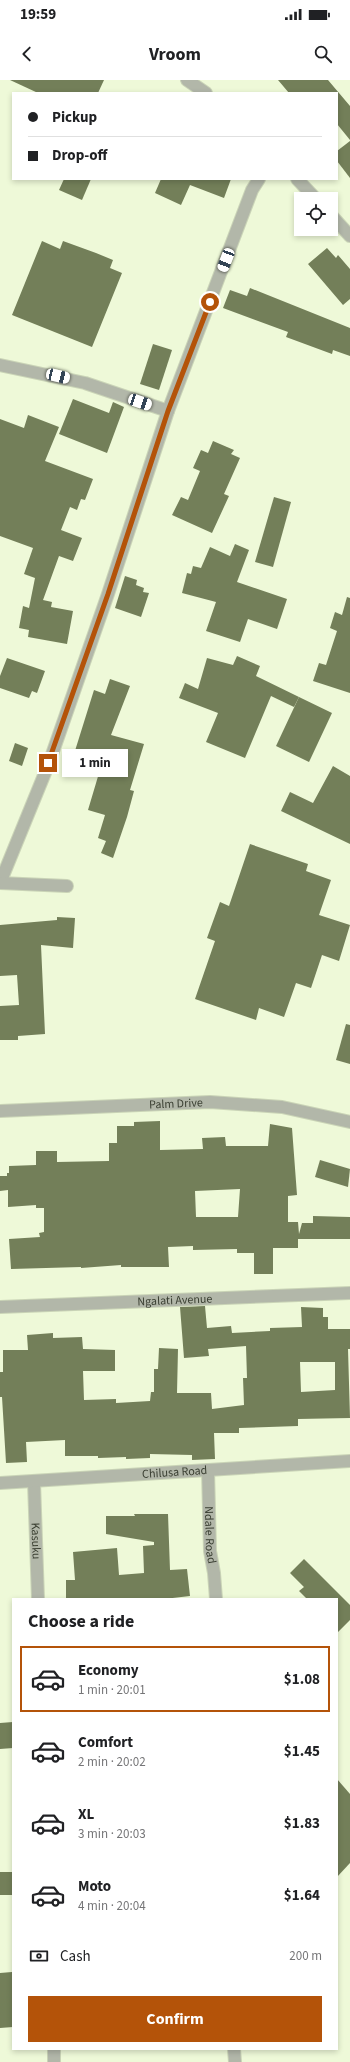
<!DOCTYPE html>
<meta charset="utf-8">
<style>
:root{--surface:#fff;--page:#f6f6f6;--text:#202124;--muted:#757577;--line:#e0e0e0;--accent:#b45309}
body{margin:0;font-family:"Source Sans 3",sans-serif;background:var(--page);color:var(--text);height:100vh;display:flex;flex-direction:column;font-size:15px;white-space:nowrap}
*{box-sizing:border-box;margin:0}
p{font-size:13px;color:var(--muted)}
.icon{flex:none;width:22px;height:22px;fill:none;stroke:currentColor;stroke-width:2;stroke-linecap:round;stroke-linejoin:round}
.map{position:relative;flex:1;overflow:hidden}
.details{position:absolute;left:12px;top:1518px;width:326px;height:452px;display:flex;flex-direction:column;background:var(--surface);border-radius:0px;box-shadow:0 2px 6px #0003}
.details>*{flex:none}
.top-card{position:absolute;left:12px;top:12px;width:326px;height:88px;border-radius:0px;box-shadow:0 2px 6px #0003;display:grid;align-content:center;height:88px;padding:0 16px;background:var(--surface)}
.controls{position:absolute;left:294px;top:112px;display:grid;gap:8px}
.controls a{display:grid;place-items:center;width:44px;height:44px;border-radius:0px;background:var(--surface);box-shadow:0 2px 6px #0003;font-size:20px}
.end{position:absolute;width:18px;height:18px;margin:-9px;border:5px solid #b45309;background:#fff;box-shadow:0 0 0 2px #fff}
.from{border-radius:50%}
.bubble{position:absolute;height:28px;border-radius:0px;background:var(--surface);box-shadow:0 2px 6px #0003;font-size:13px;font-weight:700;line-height:28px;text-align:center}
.car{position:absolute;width:12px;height:24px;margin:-12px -6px;border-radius:5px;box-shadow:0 0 3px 1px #0007;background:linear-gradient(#fff 24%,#345 0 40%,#fff 0 76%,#345 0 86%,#fff 0)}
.top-card b{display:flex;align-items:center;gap:14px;height:38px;font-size:15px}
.top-card b+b{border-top:1px solid var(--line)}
.top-card i{width:10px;height:10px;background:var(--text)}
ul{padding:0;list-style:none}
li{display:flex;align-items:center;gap:12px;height:66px;margin:0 8px 6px;padding:0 8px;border:2px solid transparent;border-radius:0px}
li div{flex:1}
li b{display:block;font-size:15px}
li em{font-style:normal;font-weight:700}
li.active{border-color:var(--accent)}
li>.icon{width:36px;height:36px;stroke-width:1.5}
h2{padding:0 16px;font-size:18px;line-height:48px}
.pay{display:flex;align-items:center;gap:10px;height:44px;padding:0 16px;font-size:15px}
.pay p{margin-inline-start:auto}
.primary-button{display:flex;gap:8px;margin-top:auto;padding:8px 16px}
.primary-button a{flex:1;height:46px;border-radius:0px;background:var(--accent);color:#fff;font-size:16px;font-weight:700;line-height:46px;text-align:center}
.status{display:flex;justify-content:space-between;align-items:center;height:28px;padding:0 20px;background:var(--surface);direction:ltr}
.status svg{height:11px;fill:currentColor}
header{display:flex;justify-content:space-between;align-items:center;height:52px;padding:0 16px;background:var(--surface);font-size:18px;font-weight:700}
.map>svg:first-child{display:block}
</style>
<div class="status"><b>19:59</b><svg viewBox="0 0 49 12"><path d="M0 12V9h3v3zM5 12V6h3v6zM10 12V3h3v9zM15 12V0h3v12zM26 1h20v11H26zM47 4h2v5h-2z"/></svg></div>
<header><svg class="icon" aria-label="back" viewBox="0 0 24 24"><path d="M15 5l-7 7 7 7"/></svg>Vroom<svg class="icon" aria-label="search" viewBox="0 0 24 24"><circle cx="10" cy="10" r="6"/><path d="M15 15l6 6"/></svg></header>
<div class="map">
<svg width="350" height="1982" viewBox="0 0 350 1982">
<rect width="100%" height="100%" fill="#eef9d8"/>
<g fill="#737f59" fill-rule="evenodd">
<path d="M10,0H104L98,13H38Z"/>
<path d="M278,0H328L350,26V60L337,44V13H289Z"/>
<path d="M350,61V98L337,81V71Z"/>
<path d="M64,99H91L82,120L59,110Z"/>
<path d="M161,99H231L224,118L190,105L181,125L155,113Z"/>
<path d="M42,161L60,169L63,161L96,173L113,180L110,188L122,193L92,267L12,235Z"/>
<path d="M327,168L336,178L338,175L350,189V219L343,225L308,184Z"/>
<path d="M250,208L350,248V276L333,270L332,274L286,257L288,252L223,228L230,210L247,216Z"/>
<path d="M153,264L172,270L159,310L140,304Z"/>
<path d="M73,319L109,333L113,322L124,327L107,373L59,354Z"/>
<path d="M28,335L59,347L45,381L93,399L85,420L81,419L77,430L70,427L61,450L82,458L73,481L59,476L43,520L52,522L51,527L73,531L67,564L28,557L29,550L19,548L23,526L29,528L35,498L24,494L33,468L0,456V339L24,348Z"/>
<path d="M213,361L234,370L231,374L240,378L224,414L229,416L212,453L172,435L181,417L188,420L200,391L193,388L201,370L208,373Z"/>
<path d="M274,417L291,422L273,487L255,482Z"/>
<path d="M235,464L249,470L237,502L287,519L277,549L248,539L240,562L206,551L216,522L182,513L187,493L191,494L193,486L201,488L210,467L230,476Z"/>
<path d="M125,496L137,500L136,505L144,508L143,512L149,513L141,537L115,528Z"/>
<path d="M347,517L350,518V613L313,601L319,583L326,585L337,551L330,548L335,532L342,535Z"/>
<path d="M237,576L260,586L256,596L299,617L294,627L271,616L245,678L206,662L218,633L179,618L185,603L198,609L207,578L233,585Z"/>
<path d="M7,578L45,591L37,613L32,611L29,618L0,608V596Z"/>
<path d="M110,599L130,606L111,655L144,664L130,710L134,711L127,737L113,778L101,773L106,761L98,758L105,735L88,730L102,683L74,674L94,610L105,614Z"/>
<path d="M299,617L332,633L309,682L276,666Z"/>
<path d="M15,663L28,668L22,686L9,681Z"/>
<path d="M333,686L350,696V764L281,731L290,712L313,723Z"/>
<path d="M250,764L308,784L306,791L331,800L319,835L350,845L339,881L322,875L311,908L296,903L284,937L259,928L256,940L195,919L215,861L207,858L220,822L229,826Z"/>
<path d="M57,837L75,838L73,868L41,865L45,954L18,956V960H0V926L19,925L17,895L0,896V845L57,840Z"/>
<path d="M346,944L350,945V984L336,980Z"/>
<path d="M160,1041V1070L203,1069L202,1058L225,1057L226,1066H268L270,1044L292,1048L297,1115L288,1116V1142H298L299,1154L302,1143H313V1136L350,1137V1159H298V1168H273V1194H254V1173H237V1169L193,1170V1166L168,1167L169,1187H121V1185L81,1188V1187L11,1189L9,1159L40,1157L39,1153L44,1152V1128H36V1125L8,1127V1110L0,1111V1096H7V1093H9V1086L36,1085V1071H57V1082L109,1081V1063H117V1046H134V1042ZM240,1109L238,1137H196L195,1111Z"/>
<path d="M320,1080L350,1089L348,1107L315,1097Z"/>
<path d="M205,1226L207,1248L231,1246L232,1253L270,1251V1248L302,1247L301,1227L323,1228V1237H328V1249H350V1269H348L350,1338L298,1339V1346L239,1348V1353H214L215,1379L192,1380V1375L150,1374V1378L126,1379V1377L98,1378V1376H65V1360L26,1362L27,1382L6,1383L2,1317H0V1292H3V1270H28L27,1255L53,1253V1258L82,1257L83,1269L115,1270V1291H83L84,1320L116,1319V1323L150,1321L151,1312H154V1289H158L159,1268L178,1269L177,1313H211L212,1329L244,1325L243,1298H247L246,1266L208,1269L209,1276L184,1278L180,1227ZM300,1282H335V1310L301,1312Z"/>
<path d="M134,1434H168L170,1490L187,1489L190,1516L164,1519H66V1500H75L73,1472L117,1468L119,1495L144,1493L143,1466L154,1465V1462L106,1454V1436H135Z"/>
<path d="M304,1479L350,1525V1540L337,1553V1519H307L299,1511L304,1507L290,1493Z"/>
<path d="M13,1642V1668L0,1669V1643Z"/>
<path d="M337,1699L350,1714V1783L337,1797Z"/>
<rect x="0" y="1792" width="13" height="23"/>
<path d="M12,1892L13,1947L0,1948V1893Z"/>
</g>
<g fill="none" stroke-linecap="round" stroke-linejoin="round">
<defs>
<g id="minor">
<path d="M187,0L206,13"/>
<path d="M297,99L316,119"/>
<path d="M331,135L350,156"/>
<path d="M0,285L85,303L168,331"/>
<path d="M0,803L49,683L108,514L168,331L252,110L259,99"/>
<path d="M0,803L67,806"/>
<path id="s1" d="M0,1031L210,1022L282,1027L350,1042"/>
<path id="s2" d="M0,1227L350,1213"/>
<path id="s3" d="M208,1390L210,1471L214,1493L216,1519"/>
<path id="s4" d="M34,1402L38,1519"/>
<path id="s5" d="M0,1403L350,1381"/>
<path d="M54,1969V1982"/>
<path d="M234,1969L235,1982"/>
</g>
</defs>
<use href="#minor" stroke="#cad4b7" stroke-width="14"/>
<use href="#minor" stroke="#b2b7a9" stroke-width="12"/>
</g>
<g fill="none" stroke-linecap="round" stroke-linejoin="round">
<path stroke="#b45309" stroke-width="5" d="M48,683L108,514L168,331L210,222"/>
</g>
<g text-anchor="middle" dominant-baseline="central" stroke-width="4" stroke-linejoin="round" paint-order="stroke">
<g font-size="12" fill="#3a3f32" stroke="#eef9d8">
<text stroke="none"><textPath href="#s1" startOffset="176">Palm Drive</textPath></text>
<text stroke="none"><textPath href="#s2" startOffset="175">Ngalati Avenue</textPath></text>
<text stroke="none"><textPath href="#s5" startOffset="175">Chilusa Road</textPath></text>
<text stroke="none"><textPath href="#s3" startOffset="65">Ndale Road</textPath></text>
<text stroke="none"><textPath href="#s4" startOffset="59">Kasuku</textPath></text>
</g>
</g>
</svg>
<div class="controls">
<a><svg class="icon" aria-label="locate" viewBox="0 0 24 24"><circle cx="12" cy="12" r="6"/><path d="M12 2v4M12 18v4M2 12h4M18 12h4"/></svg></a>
</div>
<i class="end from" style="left:210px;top:222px"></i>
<i class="end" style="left:48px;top:683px"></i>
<div class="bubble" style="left:62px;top:669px;width:66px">1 min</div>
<i class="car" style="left:226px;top:180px;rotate:201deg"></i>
<i class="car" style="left:58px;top:296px;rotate:103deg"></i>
<i class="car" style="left:140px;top:322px;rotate:109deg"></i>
<div class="top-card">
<b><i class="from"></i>Pickup</b>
<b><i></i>Drop-off</b>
</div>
<section class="details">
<h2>Choose a ride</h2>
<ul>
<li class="active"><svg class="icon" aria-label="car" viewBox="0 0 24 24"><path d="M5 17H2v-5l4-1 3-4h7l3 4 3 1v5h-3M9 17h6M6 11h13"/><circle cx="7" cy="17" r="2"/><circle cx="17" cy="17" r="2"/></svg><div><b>Economy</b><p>1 min · 20:01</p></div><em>$1.08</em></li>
<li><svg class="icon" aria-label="car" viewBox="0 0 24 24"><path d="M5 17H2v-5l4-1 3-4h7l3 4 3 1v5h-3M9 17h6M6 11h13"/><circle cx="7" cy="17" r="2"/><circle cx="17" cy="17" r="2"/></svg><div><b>Comfort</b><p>2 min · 20:02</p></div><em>$1.45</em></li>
<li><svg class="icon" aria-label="car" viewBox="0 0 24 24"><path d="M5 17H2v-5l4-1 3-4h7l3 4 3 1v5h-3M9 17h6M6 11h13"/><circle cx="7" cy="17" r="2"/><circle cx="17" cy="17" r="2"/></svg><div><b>XL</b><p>3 min · 20:03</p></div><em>$1.83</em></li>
<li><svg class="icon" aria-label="car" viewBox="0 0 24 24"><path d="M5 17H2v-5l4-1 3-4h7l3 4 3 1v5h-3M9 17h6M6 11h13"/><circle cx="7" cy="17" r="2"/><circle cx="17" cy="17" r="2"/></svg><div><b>Moto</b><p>4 min · 20:04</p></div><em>$1.64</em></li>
</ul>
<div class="pay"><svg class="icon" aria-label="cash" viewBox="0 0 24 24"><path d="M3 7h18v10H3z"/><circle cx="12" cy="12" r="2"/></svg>Cash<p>200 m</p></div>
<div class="primary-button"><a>Confirm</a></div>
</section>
</div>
